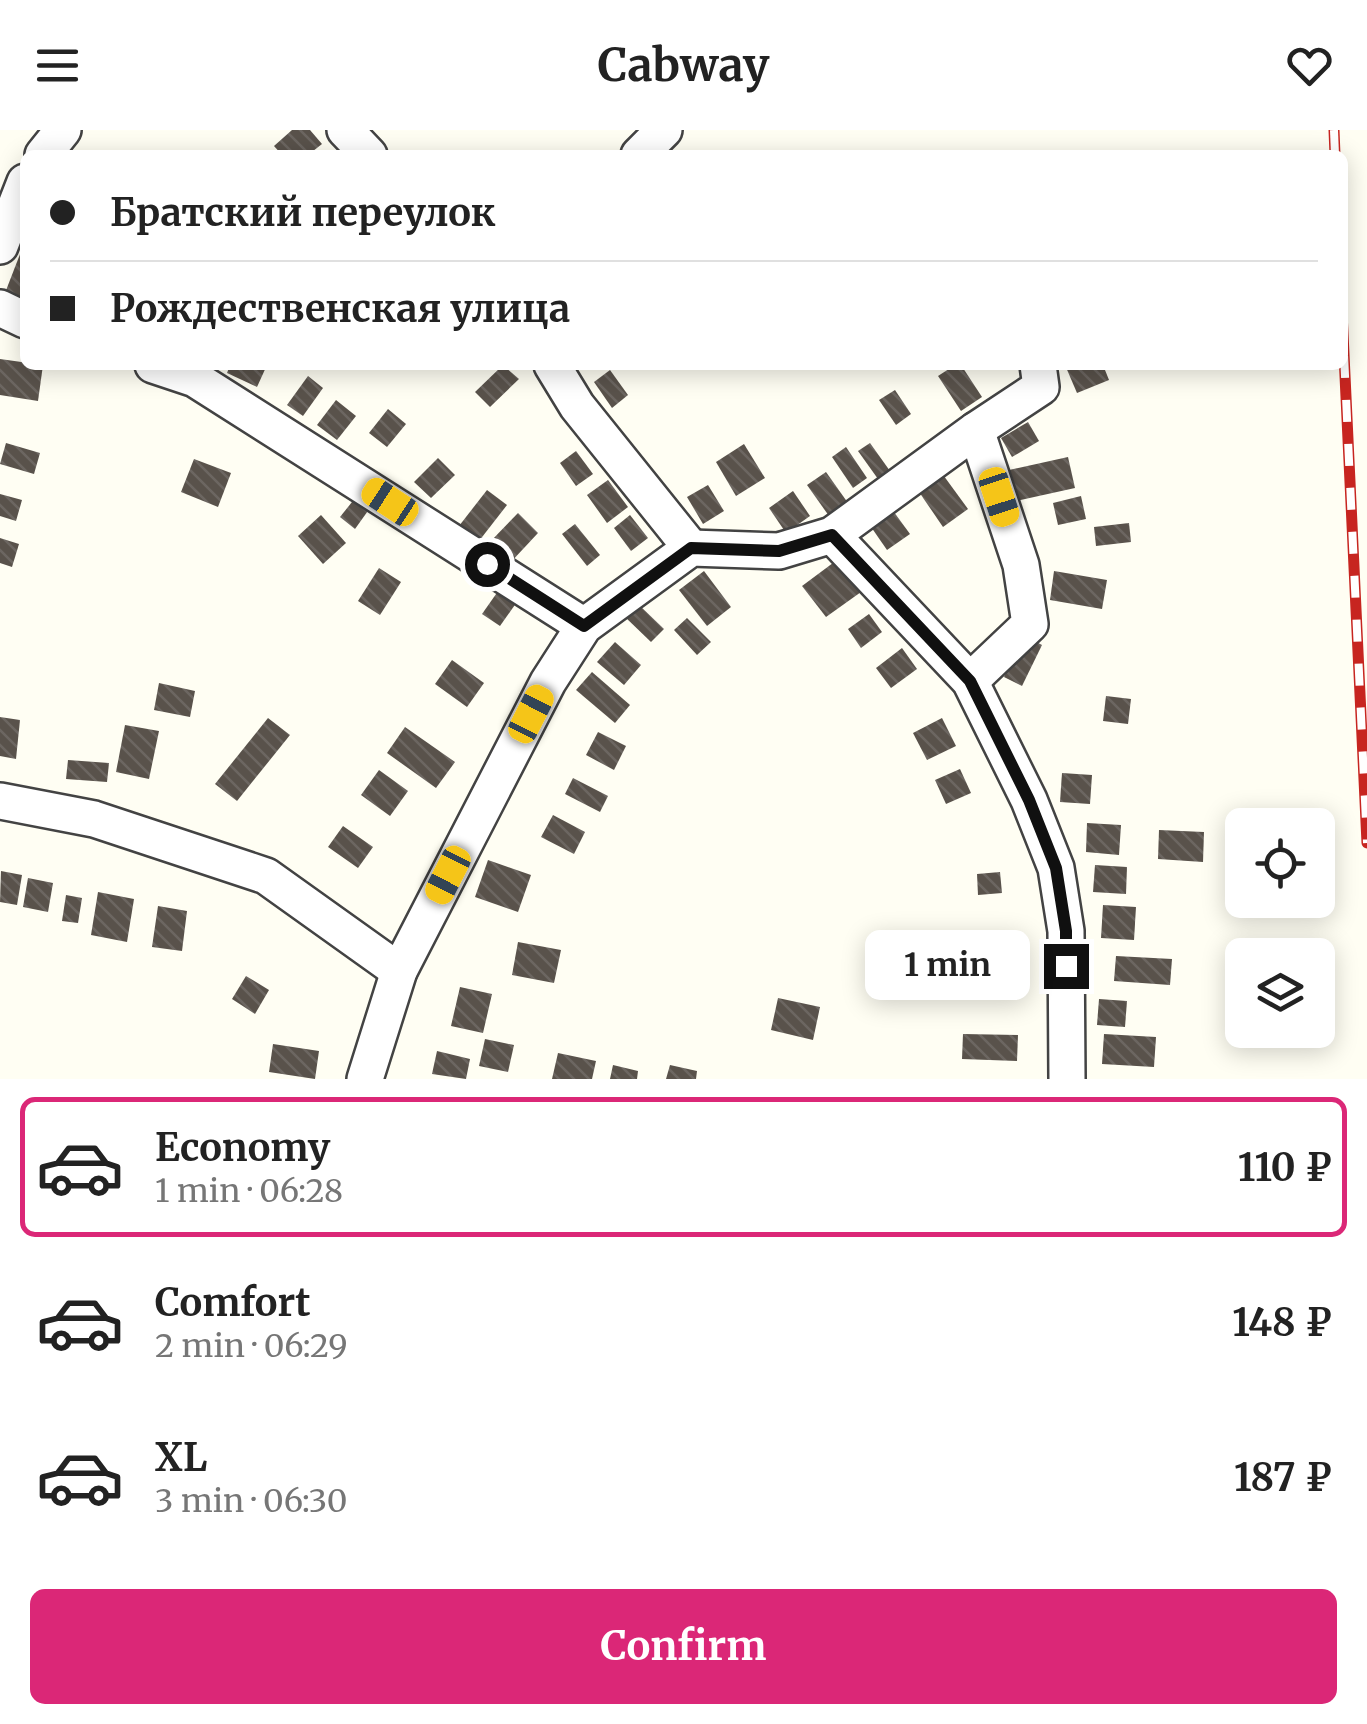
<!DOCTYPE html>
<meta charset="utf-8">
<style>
:root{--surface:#fff;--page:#f2f2f2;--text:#222;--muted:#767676;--line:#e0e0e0;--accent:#db2777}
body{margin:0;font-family:Merriweather,serif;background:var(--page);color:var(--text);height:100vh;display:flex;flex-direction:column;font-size:38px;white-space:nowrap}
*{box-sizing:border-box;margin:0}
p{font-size:32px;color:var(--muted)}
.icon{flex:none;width:55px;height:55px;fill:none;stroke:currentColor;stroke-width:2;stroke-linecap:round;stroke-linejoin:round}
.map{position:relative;height:949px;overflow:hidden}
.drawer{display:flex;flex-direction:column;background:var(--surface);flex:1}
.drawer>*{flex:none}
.guide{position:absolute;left:20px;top:20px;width:1328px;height:220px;border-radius:15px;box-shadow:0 5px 25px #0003;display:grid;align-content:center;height:220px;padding:0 30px;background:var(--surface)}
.fabs{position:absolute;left:1225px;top:678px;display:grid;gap:20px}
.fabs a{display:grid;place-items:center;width:110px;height:110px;border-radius:15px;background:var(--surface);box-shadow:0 5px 25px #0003;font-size:50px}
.end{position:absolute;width:45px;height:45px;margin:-22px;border:12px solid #101010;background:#fff;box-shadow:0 0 0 5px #fff}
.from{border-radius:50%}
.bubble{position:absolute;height:70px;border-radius:15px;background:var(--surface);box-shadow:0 5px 25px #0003;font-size:32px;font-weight:700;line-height:70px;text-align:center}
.car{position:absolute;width:30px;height:60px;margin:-30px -15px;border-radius:12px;box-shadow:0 0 8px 2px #0007;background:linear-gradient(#f5c518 24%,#345 0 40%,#f5c518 0 76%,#345 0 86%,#f5c518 0)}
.guide b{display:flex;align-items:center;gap:35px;height:95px;font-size:38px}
.guide b+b{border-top:2px solid var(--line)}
.guide i{width:25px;height:25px;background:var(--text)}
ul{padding:18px 0 0;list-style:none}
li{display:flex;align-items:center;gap:30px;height:140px;margin:0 20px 15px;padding:0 10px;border:5px solid transparent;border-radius:15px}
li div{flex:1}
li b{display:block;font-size:38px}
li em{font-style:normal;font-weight:700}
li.on{border-color:var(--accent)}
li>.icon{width:90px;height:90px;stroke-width:1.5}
.action{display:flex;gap:20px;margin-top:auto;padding:20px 30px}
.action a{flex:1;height:115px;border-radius:15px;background:var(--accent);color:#fff;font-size:40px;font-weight:700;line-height:115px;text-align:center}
header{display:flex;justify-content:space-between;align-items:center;height:130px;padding:0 30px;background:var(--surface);font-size:45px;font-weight:700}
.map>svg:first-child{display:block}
</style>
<header><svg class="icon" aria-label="menu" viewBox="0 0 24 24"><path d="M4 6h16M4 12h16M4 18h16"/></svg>Cabway<svg class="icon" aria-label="heart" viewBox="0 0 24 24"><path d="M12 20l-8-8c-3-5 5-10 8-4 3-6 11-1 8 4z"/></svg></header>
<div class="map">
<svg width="1367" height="949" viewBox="0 0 1367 949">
<defs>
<pattern id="building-back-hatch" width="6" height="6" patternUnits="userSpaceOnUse" patternTransform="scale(2.5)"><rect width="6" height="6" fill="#59524b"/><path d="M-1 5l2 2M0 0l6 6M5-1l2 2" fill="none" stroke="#6c6661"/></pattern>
</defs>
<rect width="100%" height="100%" fill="#fffef3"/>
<g fill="url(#building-back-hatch)">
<path d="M292,0H310L322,14L308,25H282L274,16Z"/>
<path d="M22,119L25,120V171L5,163Z"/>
<path d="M0,229L43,235L38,271L0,265Z"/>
<path d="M230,235H267L257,257L227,243Z"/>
<path d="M503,235L519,249L490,277L475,262Z"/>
<path d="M955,235H961L982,267L961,281L938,246Z"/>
<path d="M1065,235H1103L1109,250L1077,263Z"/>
<path d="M610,240L628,265L612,278L594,252Z"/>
<path d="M308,246L323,258L303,286L287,275Z"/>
<path d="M895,260L911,284L896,295L879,270Z"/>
<path d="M336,270L356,286L337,310L317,295Z"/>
<path d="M388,279L406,294L387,317L369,303Z"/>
<path d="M1028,292L1039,311L1012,327L1001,308Z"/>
<path d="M6,313L40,323L34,344L0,334Z"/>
<path d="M870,313L890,341L878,349L858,321Z"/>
<path d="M744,314L765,348L736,366L716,332Z"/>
<path d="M846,317L867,348L853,358L832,327Z"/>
<path d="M576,321L593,344L576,356L560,333Z"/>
<path d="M1068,327L1075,358L1016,371L1009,340Z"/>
<path d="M438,328L455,345L431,368L414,352Z"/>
<path d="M194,329L231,343L218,377L181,362Z"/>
<path d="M826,342L848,373L829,386L807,355Z"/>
<path d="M941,342L968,379L943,397L917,359Z"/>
<path d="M608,350L628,377L607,393L587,365Z"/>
<path d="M708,355L724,381L703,394L687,367Z"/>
<path d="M487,360L507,375L479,411L459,396Z"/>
<path d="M793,361L810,386L786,403L769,378Z"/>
<path d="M0,364L22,370L16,391L0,386Z"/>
<path d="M1081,366L1086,389L1058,395L1053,373Z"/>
<path d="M356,367L370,378L355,399L340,387Z"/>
<path d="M891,378L910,404L887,420L869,394Z"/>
<path d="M518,383L538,403L510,433L489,413Z"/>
<path d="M321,385L346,413L323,434L298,406Z"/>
<path d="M630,385L648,408L631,421L614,398Z"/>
<path d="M1129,393L1131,412L1096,416L1094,397Z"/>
<path d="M575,394L600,425L587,436L562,404Z"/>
<path d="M0,408L19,414L12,437L0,433Z"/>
<path d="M837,430L861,462L826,487L802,456Z"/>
<path d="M379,438L401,452L380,485L358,471Z"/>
<path d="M704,441L731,477L707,496L679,460Z"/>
<path d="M1054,441L1107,450L1102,479L1050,470Z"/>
<path d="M501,457L519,469L500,496L482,484Z"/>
<path d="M637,473L664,499L651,512L624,486Z"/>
<path d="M869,484L882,502L861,518L848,499Z"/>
<path d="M687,488L711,512L697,525L674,500Z"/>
<path d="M1025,506L1042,515L1022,556L1004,547Z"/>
<path d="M615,512L641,535L624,555L597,532Z"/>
<path d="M902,518L917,539L891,558L876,538Z"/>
<path d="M452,530L484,553L467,577L435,554Z"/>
<path d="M592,542L630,575L615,593L576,560Z"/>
<path d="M159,553L195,561L190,587L154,580Z"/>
<path d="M1106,566L1131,569L1128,594L1103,591Z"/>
<path d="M0,587L20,590L16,629L0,626Z"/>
<path d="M268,588L290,605L237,671L215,654Z"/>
<path d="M942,588L956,616L927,630L913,603Z"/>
<path d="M125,595L159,601L149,649L116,642Z"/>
<path d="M405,597L455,632L436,658L387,623Z"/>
<path d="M598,602L626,616L614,640L586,625Z"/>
<path d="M68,630L109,633L107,652L66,649Z"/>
<path d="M960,639L971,663L946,674L935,650Z"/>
<path d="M379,640L408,661L390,686L361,665Z"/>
<path d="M1062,643L1092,645L1090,674L1060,672Z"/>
<path d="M573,648L608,666L600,682L565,664Z"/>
<path d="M553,685L585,702L574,724L541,707Z"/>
<path d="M1087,693L1121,695L1119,725L1086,722Z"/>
<path d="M343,696L373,717L358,738L328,717Z"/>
<path d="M1159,700L1204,702L1203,732L1158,729Z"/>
<path d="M488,730L531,745L518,782L475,767Z"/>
<path d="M1095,735L1127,737L1126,764L1093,762Z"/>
<path d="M1,741L22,745L17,775L0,772Z"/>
<path d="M1000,742L1002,763L978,765L977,744Z"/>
<path d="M28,748L53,753L48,782L23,777Z"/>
<path d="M98,762L134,769L127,812L91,805Z"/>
<path d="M66,765L82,768L78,793L62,791Z"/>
<path d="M1103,775L1136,777L1134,810L1101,808Z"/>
<path d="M158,776L187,781L182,821L152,817Z"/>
<rect x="969" y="809" width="43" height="20"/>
<path d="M518,812L561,820L554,853L512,845Z"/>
<path d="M1116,826L1172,829L1170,855L1114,851Z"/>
<path d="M957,839L992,845L988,870L953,864Z"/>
<path d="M246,846L269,860L255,884L232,869Z"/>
<path d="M460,857L492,864L483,903L451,896Z"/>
<path d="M778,868L820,877L813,910L771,900Z"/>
<path d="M1099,869L1127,871L1125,897L1097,895Z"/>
<path d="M963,904L1018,905L1017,931L962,929Z"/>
<path d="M1104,904L1156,907L1154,937L1102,934Z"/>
<path d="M485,909L514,915L508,942L479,936Z"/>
<path d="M273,914L319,921L315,949L269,942Z"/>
<path d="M437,921L470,929L466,949L432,944Z"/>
<path d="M558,923L596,931L592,949H552Z"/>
<path d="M613,935L638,941L637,949H610Z"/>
<path d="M670,935L697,941L696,949H666Z"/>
</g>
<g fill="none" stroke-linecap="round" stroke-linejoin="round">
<defs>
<g id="minor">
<path d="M345,0L369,25"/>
<path d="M43,25L63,0"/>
<path d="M639,25L664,0"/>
<path d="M0,116L25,52"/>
<path d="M0,178L25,190"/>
<path d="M153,235L195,249L584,496"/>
<path d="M552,235L577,276L691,418"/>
<path d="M832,405L970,551L1029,670L1056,738L1066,801L1067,949"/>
<path d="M970,551L1030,494L1021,435L976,300"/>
<path d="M0,671L94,689L266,746L399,841"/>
<path d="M365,949L399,841L548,552L584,496L691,418L779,421L832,405L976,300L1041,257L1038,235"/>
</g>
</defs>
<use href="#minor" stroke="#434343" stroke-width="40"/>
<use href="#minor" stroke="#fff" stroke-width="35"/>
<defs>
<g id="rail">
<path d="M1334,0L1335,25"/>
<path d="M1342,182L1367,713"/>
</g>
</defs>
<use href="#rail" stroke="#c72520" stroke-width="11"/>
<use href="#rail" stroke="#fff" stroke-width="8" stroke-dasharray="22" stroke-linecap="butt"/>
</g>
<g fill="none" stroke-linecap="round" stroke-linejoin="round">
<path stroke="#101010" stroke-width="12" d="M487,434L584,496L691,418L779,421L832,405L970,551L1029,670L1056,738L1066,801V836"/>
</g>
</svg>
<div class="fabs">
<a><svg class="icon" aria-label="locate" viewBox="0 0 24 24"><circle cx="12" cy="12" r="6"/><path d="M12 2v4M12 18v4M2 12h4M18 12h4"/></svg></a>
<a><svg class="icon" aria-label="layers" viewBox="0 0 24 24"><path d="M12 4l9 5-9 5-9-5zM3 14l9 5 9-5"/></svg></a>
</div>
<i class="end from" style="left:487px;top:434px"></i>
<i class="end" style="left:1066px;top:836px"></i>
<div class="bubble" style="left:865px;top:800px;width:165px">1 min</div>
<i class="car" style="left:999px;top:367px;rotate:162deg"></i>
<i class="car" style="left:390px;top:372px;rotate:303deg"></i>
<i class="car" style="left:531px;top:584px;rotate:27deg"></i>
<i class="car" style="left:448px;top:745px;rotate:207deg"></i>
<div class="guide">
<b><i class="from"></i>Братский переулок</b>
<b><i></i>Рождественская улица</b>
</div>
</div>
<section class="drawer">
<ul>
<li class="on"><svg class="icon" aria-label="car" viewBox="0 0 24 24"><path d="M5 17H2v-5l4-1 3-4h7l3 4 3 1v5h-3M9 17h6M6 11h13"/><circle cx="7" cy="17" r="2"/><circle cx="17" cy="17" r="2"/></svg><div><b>Economy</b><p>1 min · 06:28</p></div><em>110 ₽</em></li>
<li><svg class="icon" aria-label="car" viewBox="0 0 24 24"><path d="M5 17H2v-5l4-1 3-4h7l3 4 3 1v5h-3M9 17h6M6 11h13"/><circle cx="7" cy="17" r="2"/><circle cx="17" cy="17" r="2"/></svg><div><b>Comfort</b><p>2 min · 06:29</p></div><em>148 ₽</em></li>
<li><svg class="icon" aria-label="car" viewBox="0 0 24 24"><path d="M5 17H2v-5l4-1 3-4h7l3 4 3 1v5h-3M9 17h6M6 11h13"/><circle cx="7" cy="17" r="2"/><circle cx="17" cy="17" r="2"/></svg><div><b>XL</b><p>3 min · 06:30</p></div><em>187 ₽</em></li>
</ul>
<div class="action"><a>Confirm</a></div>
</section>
